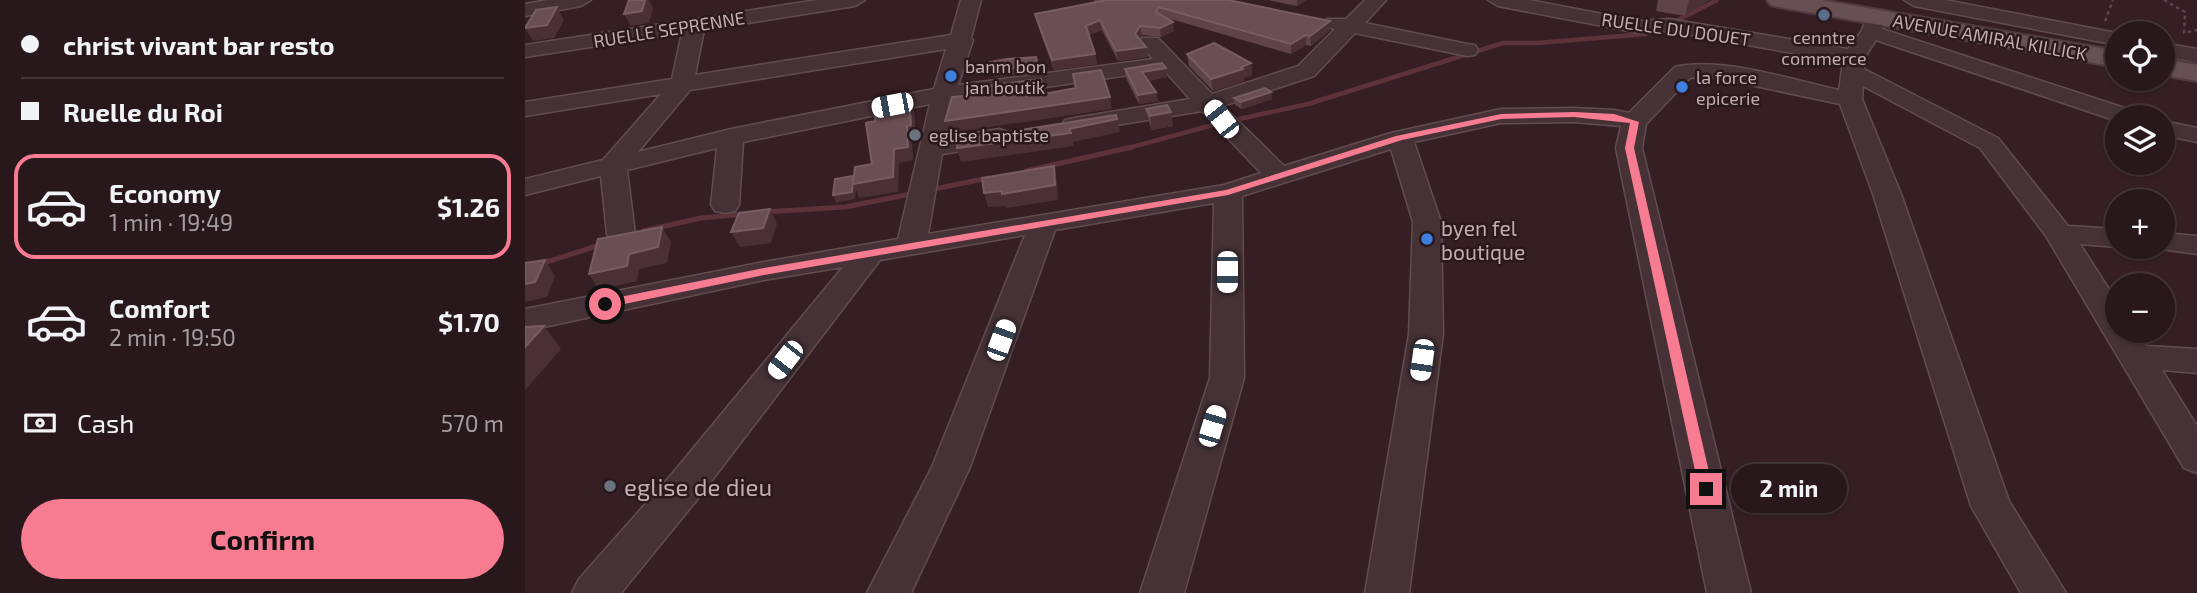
<!DOCTYPE html>
<meta charset="utf-8">
<style>
:root{--surface:#28171b;--page:#342428;--text:#f1f3f6;--muted:#a59fa3;--line:#44363a;--accent:#f87c91}
body{margin:0;font-family:"Exo 2",sans-serif;background:var(--page);color:var(--text);height:100vh;display:flex;flex-direction:column;font-size:26px;white-space:nowrap}
*{box-sizing:border-box;margin:0}
p{font-size:23px;color:var(--muted)}
.icon{flex:none;width:38px;height:38px;fill:none;stroke:currentColor;stroke-width:2;stroke-linecap:round;stroke-linejoin:round}
.map{position:relative;flex:1;overflow:hidden}
.side{display:flex;flex-direction:column;background:var(--surface);width:525px}
.side>*{flex:none}
.hud{display:grid;align-content:center;height:154px;padding:0 21px;background:var(--surface)}
.tools{position:absolute;left:1580px;top:21px;display:grid;gap:14px}
.tools a{display:grid;place-items:center;width:70px;height:70px;border-radius:50%;background:var(--surface);box-shadow:0 2px 5px #0004,0 0 0 2px var(--line);font-size:35px}
.end{position:absolute;width:32px;height:32px;margin:-16px;border:9px solid #f87c91;background:#111;box-shadow:0 0 0 4px #111}
.from{border-radius:50%}
.bubble{position:absolute;height:49px;border-radius:24px;background:var(--surface);box-shadow:0 2px 5px #0004,0 0 0 2px var(--line);font-size:23px;font-weight:700;line-height:49px;text-align:center}
.car{position:absolute;width:21px;height:42px;margin:-21px -10px;border-radius:9px;box-shadow:0 0 5px 2px #0007;background:linear-gradient(#fff 24%,#345 0 40%,#fff 0 76%,#345 0 86%,#fff 0)}
.hud b{display:flex;align-items:center;gap:24px;height:66px;font-size:26px}
.hud b+b{border-top:2px solid var(--line)}
.hud i{width:18px;height:18px;background:var(--text)}
ul{padding:0;list-style:none}
li{display:flex;align-items:center;gap:21px;height:105px;margin:0 14px 10px;padding:0 7px;border:4px solid transparent;border-radius:21px}
li div{flex:1}
li b{display:block;font-size:26px}
li em{font-style:normal;font-weight:700}
li.active{border-color:var(--accent)}
li>.icon{width:63px;height:63px;stroke-width:1.5}
.pay{display:flex;align-items:center;gap:18px;height:77px;padding:0 21px;font-size:26px}
.pay p{margin-inline-start:auto}
.button{display:flex;gap:14px;margin-top:auto;padding:14px 21px}
.button a{flex:1;height:80px;border-radius:42px;background:var(--accent);color:#111;font-size:28px;font-weight:700;line-height:80px;text-align:center}
main{display:flex;flex:1;min-height:0}
.map>svg:first-child{display:block}
</style>
<main>
<section class="side">
<div class="hud">
<b><i class="from"></i>christ vivant bar resto</b>
<b><i></i>Ruelle du Roi</b>
</div>
<ul>
<li class="active"><svg class="icon" aria-label="car" viewBox="0 0 24 24"><path d="M5 17H2v-5l4-1 3-4h7l3 4 3 1v5h-3M9 17h6M6 11h13"/><circle cx="7" cy="17" r="2"/><circle cx="17" cy="17" r="2"/></svg><div><b>Economy</b><p>1 min · 19:49</p></div><em>$1.26</em></li>
<li><svg class="icon" aria-label="car" viewBox="0 0 24 24"><path d="M5 17H2v-5l4-1 3-4h7l3 4 3 1v5h-3M9 17h6M6 11h13"/><circle cx="7" cy="17" r="2"/><circle cx="17" cy="17" r="2"/></svg><div><b>Comfort</b><p>2 min · 19:50</p></div><em>$1.70</em></li>
</ul>
<div class="pay"><svg class="icon" aria-label="cash" viewBox="0 0 24 24"><path d="M3 7h18v10H3z"/><circle cx="12" cy="12" r="2"/></svg>Cash<p>570 m</p></div>
<div class="button"><a>Confirm</a></div>
</section>
<div class="map">
<svg width="1672" height="593" viewBox="0 0 1672 593">
<rect width="100%" height="100%" fill="#361f24"/>
<g fill="none" stroke-linecap="round" stroke-linejoin="round">
<g stroke="#5d323a" stroke-width="4.5">
<path d="M1147,23L1192,0"/>
<path d="M705,121L783,104L978,43H1012L1121,34L1133,29"/>
<path d="M600,149L695,123"/>
</g>
<g stroke="#5d323a" stroke-width="5">
<path d="M501,171L607,147"/>
<path d="M405,190L463,178"/>
<path d="M239,212L320,207L391,193"/>
<path d="M118,231L176,218L221,214"/>
<path d="M0,269L78,244"/>
</g>
<defs>
<g id="minor">
<path d="M23,0H66L56,6L0,16V4Z"/>
<path d="M292,0H340L330,6L179,30L170,75L426,35L436,0H456L446,38L448,40L433,85L628,59L614,43L617,38H633L687,94L773,66L810,29L802,27L799,23L802,19H821L840,0H861L840,23L942,44L950,45L953,50L950,55L942,56L830,33L789,76L698,106L759,166L866,133L976,109L1049,108L1089,110L1104,113L1150,67C1196,56 1267,80 1314,90L1318,62L1144,31L1114,33L973,6L963,0H1004L1114,21L1144,19L1323,49L1336,32L1344,13H1358L1361,17L1357,29L1612,112L1615,117H1592V121L1351,40L1340,57L1339,69L1473,138L1543,226L1592,229V247L1555,244L1592,302V331H1611L1621,346L1672,349V373L1637,370L1672,426V473L1659,468L1521,236L1455,148L1338,86L1337,99L1376,194L1484,501L1541,593H1496L1446,506L1348,194L1315,104L1183,76L1165,78L1121,124L1117,148L1226,593H1182L1091,148L1096,126L1049,122L976,123L889,142L916,222L918,334L884,593H840L884,334L888,222L866,149L717,196L719,378L659,593H615L685,378L689,203L530,230L445,467L386,593H342L407,467L500,235L355,260L175,496L96,593H47L54,579L147,474L318,267L239,280L0,331V309L239,262L373,239L405,104L218,142L214,205L210,211L200,213L190,211L186,205L192,148L102,170L110,234L106,240L96,243L86,240L82,234L76,176L0,195V179L78,160L136,94L0,116V102L147,79L157,33L0,57V45ZM421,49L409,89L206,129L113,152L165,90ZM639,70L665,99L549,118L540,120L537,125L540,130L549,132L677,111L736,173L699,185L403,234L417,154L474,145L483,142L487,137L483,132L474,129L420,138L430,100Z"/>
<path d="M1379,0H1420L1592,33H1594L1592,45L1389,6Z"/>
<path d="M1638,43L1672,49V63L1638,55Z"/>
<path d="M1638,121L1672,128V142L1638,135Z"/>
<path d="M1638,233L1672,236V254L1628,248L1638,247Z"/>
</g>
<g id="major">
<path d="M1242,0H1296L1592,51V67L1254,7L1246,5Z"/>
<path d="M1638,59L1672,65V81L1638,75Z"/>
</g>
</defs>
<use href="#minor" stroke="#614d50" stroke-width="3"/>
<use href="#major" stroke="#503c3f" stroke-width="4"/>
<g stroke="#5b4453" stroke-width="2.5" stroke-dasharray="3.5 3.5" stroke-linecap="butt">
<path d="M1639,0L1660,12L1659,33L1672,30"/>
<path d="M1580,21L1588,0"/>
</g>
<use href="#minor" fill="#463236" fill-rule="evenodd"/>
<use href="#major" fill="#675054" fill-rule="evenodd"/>
</g>
<g fill="#5e4348">
<path d="M568,0H703L805,21V30L786,46L781,45L766,54L642,18L649,31L636,37L617,35L614,39L621,47L623,57L593,61L577,30L564,35L572,64L529,70L512,23L510,14L572,2Z"/>
<path d="M743,0H781L772,6Z"/>
<path d="M1133,0H1184L1160,16L1131,11Z"/>
<path d="M662,54L726,63L727,75L719,78V81L688,91L664,66Z"/>
<path d="M600,69L642,77L623,81L631,92L633,101L614,104L601,78Z"/>
<path d="M709,98L747,99L717,109L710,105Z"/>
<path d="M621,109L648,126L627,130L624,122Z"/>
</g>
<g fill="#493035">
<path d="M120,0H124L128,8L124,23L106,26L99,14Z"/>
<path d="M772,0H781L772,6Z"/>
<path d="M1164,0H1184L1160,16Z"/>
<path d="M32,7L39,20L29,38L8,41L0,28Z"/>
<path d="M575,20L577,30L563,36L561,26Z"/>
<path d="M805,21V30L786,46L785,36Z"/>
<path d="M648,22L649,31L636,37L635,28Z"/>
<path d="M615,26L617,35L611,43L610,34Z"/>
<path d="M781,35V45L766,54V44Z"/>
<path d="M621,47L623,57L593,61L591,51Z"/>
<path d="M570,54L572,64L529,70L527,60Z"/>
<path d="M726,63L727,75L719,78V81L688,91L686,79Z"/>
<path d="M513,65L514,72L470,77L468,71Z"/>
<path d="M641,68L642,77L618,82L617,72Z"/>
<path d="M631,92L633,101L614,104L613,95Z"/>
<path d="M746,92L747,99L717,109L716,102Z"/>
<path d="M384,97L389,110L391,138L387,139L388,160L374,163L373,192L334,198L331,190L330,199L311,203L308,195L328,176L331,184L369,149L382,126Z"/>
<path d="M585,97L587,109L424,133L420,121Z"/>
<path d="M646,112L648,126L627,130L625,116Z"/>
<path d="M592,119L595,132L548,142L549,146L436,162L432,148Z"/>
<path d="M529,166L532,181L533,200L481,208L480,206L463,207L459,193L477,191Z"/>
<path d="M245,209L252,224L246,243L215,247L206,232Z"/>
<path d="M137,227L146,242L142,263L114,269L112,281L74,290L64,274Z"/>
<path d="M20,260L30,276L22,297L0,302V284Z"/>
<path d="M19,326L36,349L0,390V347Z"/>
</g>
<g fill="#694e53" stroke="#775d62" stroke-width="2">
<path d="M104,0H120L117,11L99,14Z"/>
<path d="M582,0H703L805,21L785,36L781,35L766,44L633,7L631,12L648,22L635,28L615,26L610,34L621,47L591,51L575,20L561,26L570,54L527,60L510,14Z"/>
<path d="M32,7L22,25L0,28L11,10Z"/>
<path d="M689,43L726,63L716,67L718,69L686,79L662,54Z"/>
<path d="M511,57L513,65L468,71L465,62L482,59Z"/>
<path d="M637,63L641,68L617,72L631,92L613,95L600,69Z"/>
<path d="M576,70L585,97L420,121L427,97L440,96V89L516,79L519,94L551,88L548,74Z"/>
<path d="M740,88L746,92L716,102L709,98Z"/>
<path d="M384,97L386,125L382,126L383,147L369,149L368,177L328,184L330,167L347,164L341,123L350,121V104Z"/>
<path d="M642,105L646,112L625,116L621,109Z"/>
<path d="M591,115L592,119L544,129L546,133L432,148V140Z"/>
<path d="M529,166L530,185L477,194V191L459,193L457,178Z"/>
<path d="M328,176L327,192L308,195L310,179Z"/>
<path d="M245,209L238,228L206,232L214,213Z"/>
<path d="M137,227L133,247L104,254L102,266L64,274L73,239Z"/>
<path d="M20,260L10,282L0,284V263Z"/>
<path d="M19,326L0,347V327Z"/>
</g>
<path fill="#f87c91" d="M1049,112L1089,114L1114,122L1109,148L1188,489L1186,493H1176L1174,489L1100,148L1105,123L1049,117L976,119L877,140L703,195L239,275L80,308L74,304L80,300L239,268L701,190L871,136L976,114Z"/>
<circle fill="#5c6f8a" stroke="#2a181c" stroke-width="2.5" cx="1299" cy="15" r="7"/>
<g fill="#3f7fe0" stroke="#2a181c" stroke-width="2.5">
<circle cx="426" cy="76" r="7"/>
<circle cx="1157" cy="87" r="7"/>
<circle cx="902" cy="239" r="7"/>
</g>
<g fill="#6b7280" stroke="#2a181c" stroke-width="2.5">
<circle cx="390" cy="135" r="7"/>
<circle cx="85" cy="486" r="7"/>
</g>
<g text-anchor="middle" dominant-baseline="central" stroke-width="5" stroke-linejoin="round" paint-order="stroke">
<g font-size="18" fill="#c3acb0" stroke="#2a181c">
<text transform="translate(144 29) rotate(-9)">RUELLE SEPRENNE</text>
<text transform="translate(1151 29) rotate(8)">RUELLE DU DOUET</text>
<text transform="translate(1465 37) rotate(10)">AVENUE AMIRAL KILLICK</text>
</g>
<g font-size="18" fill="#c3acb0" stroke="#2a181c" text-anchor="start">
<text x="1299" y="37" text-anchor="middle">cenntre<tspan x="1299" dy="21">commerce</tspan></text>
<text x="440" y="66">banm bon<tspan x="440" dy="21">jan boutik</tspan></text>
<text x="1171" y="77">la force<tspan x="1171" dy="21">epicerie</tspan></text>
<text x="404" y="135">eglise baptiste</text>
</g>
<g font-size="21" fill="#c3acb0" stroke="#2a181c" text-anchor="start">
<text x="916" y="227">byen fel<tspan x="916" dy="24">boutique</tspan></text>
</g>
<g font-size="24" fill="#c3acb0" stroke="#2a181c" text-anchor="start">
<text x="99" y="486">eglise de dieu</text>
</g>
</g>
</svg>
<div class="tools">
<a><svg class="icon" aria-label="locate" viewBox="0 0 24 24"><circle cx="12" cy="12" r="6"/><path d="M12 2v4M12 18v4M2 12h4M18 12h4"/></svg></a>
<a><svg class="icon" aria-label="layers" viewBox="0 0 24 24"><path d="M12 4l9 5-9 5-9-5zM3 14l9 5 9-5"/></svg></a>
<a>+</a>
<a>−</a>
</div>
<i class="end from" style="left:80px;top:304px"></i>
<i class="end" style="left:1181px;top:489px"></i>
<div class="bubble" style="left:1206px;top:464px;width:116px">2 min</div>
<i class="car" style="left:367px;top:105px;rotate:259deg"></i>
<i class="car" style="left:696px;top:119px;rotate:322deg"></i>
<i class="car" style="left:702px;top:272px;rotate:180deg"></i>
<i class="car" style="left:476px;top:340px;rotate:20deg"></i>
<i class="car" style="left:260px;top:360px;rotate:218deg"></i>
<i class="car" style="left:897px;top:360px;rotate:188deg"></i>
<i class="car" style="left:687px;top:426px;rotate:17deg"></i>
</div>
</main>
